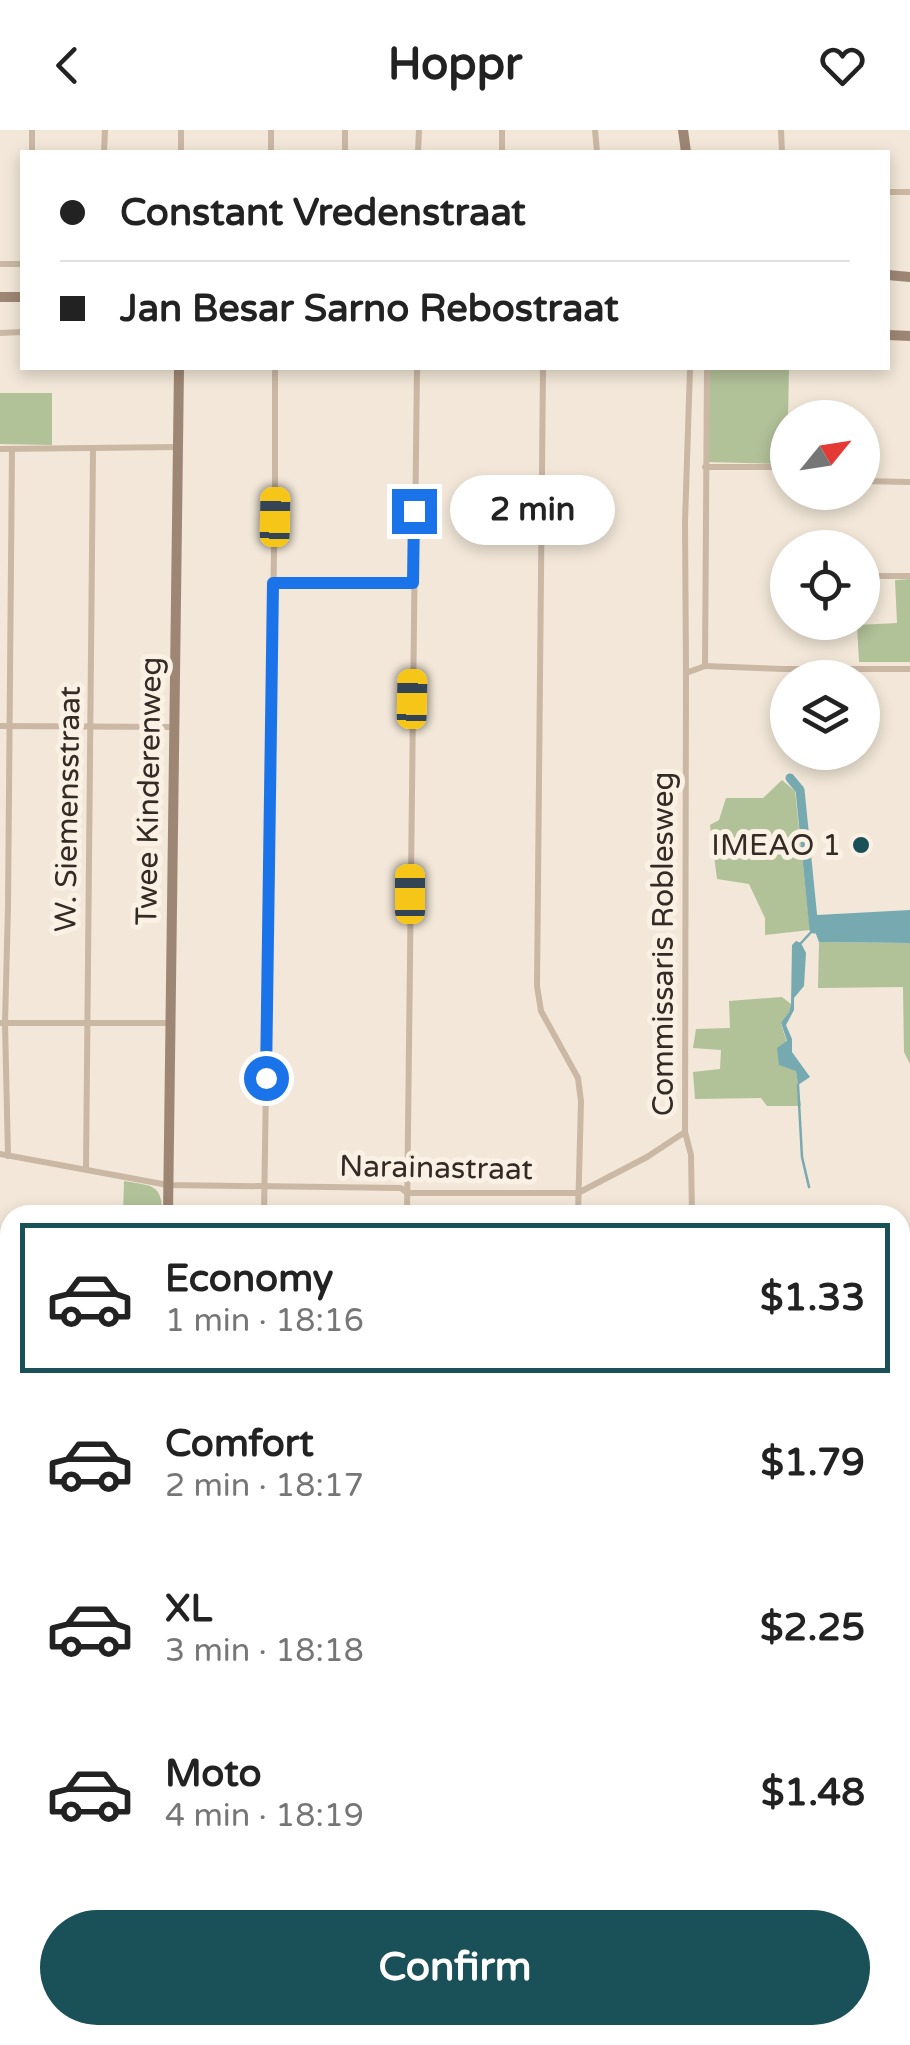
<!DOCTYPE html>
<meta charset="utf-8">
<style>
:root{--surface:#fff;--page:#f2f2f2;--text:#222;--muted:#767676;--line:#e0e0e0;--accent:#1a5058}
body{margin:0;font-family:"Varela Round",sans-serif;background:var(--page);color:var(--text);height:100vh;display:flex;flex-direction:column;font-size:38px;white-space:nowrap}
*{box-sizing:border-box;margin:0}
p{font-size:32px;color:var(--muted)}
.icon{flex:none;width:55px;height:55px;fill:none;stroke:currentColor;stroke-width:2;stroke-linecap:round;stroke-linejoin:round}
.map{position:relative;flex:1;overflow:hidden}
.sheet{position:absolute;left:0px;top:1075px;width:910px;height:840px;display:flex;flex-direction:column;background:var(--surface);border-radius:30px 30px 0 0;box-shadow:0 5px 15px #0003}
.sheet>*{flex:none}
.hud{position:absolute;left:20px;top:20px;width:870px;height:220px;border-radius:0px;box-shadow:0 5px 15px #0003;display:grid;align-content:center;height:220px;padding:0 40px;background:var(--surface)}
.needle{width:65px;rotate:60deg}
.buttons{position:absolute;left:770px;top:270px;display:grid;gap:20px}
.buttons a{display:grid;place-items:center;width:110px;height:110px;border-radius:50%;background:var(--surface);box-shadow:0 5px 15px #0003;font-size:50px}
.end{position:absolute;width:45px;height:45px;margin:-22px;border:12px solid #1a73e8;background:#fff;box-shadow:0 0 0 5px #fff}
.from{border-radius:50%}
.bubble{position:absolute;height:70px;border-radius:35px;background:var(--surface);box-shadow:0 5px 15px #0003;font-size:32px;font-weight:800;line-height:70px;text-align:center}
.car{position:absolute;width:30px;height:60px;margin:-30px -15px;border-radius:12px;box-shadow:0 0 8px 2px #0007;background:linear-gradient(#f5c518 24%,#345 0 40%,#f5c518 0 76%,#345 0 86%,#f5c518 0)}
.hud b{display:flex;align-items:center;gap:35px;height:95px;font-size:38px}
.hud b+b{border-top:2px solid var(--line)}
.hud i{width:25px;height:25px;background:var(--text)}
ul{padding:18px 0 0;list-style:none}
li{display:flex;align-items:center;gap:30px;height:150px;margin:0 20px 15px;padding:0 20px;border:5px solid transparent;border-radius:0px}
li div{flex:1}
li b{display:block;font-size:38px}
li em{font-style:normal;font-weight:800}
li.on{border-color:var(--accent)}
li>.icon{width:90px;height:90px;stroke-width:1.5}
.cta{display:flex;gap:20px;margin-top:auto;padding:20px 40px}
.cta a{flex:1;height:115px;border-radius:60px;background:var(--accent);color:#fff;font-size:40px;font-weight:800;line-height:115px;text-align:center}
header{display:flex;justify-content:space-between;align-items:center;height:130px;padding:0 40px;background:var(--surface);font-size:45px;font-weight:800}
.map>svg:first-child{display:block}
</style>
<header><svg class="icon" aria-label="back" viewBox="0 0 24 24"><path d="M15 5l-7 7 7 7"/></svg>Hoppr<svg class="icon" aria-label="heart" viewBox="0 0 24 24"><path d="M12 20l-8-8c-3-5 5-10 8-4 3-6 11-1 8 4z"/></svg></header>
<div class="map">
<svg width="910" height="1915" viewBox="0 0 910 1915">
<rect width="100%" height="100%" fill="#f2e7d8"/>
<g fill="#b1c198">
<path d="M710,238H789L787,337L783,334L708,332Z"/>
<path d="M0,263H52V315L0,314Z"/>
<path d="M910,449V532H859L857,495L897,493L895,450Z"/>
<path d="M782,650L795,661L810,800L765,805V788L749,754L717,749L710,695L719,690L726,668H763Z"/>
<path d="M819,812L910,813V934L904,922L903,857L818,858Z"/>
<path d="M782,867L791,874L789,882L781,894L796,941L801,976H767L761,968L695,969L693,942L720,939L721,920L693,918L696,899L730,898L729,871Z"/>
<path d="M124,1051C151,1056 163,1053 162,1085H123Z"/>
<path d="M0,1501L10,1503V1698L0,1697Z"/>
</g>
<g fill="#76aab0">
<path d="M910,780V813L819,812L814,799L817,785Z"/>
<path d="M796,811L801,813L806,823L804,856L794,868V880L786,895L792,909V922L810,947L798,955L796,941L779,935L777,918L787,911L781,893L789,882L791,874L792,815Z"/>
</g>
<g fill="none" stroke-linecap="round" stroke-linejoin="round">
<g stroke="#76aab0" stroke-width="2.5">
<path d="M801,813L814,799"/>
<path d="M798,955L802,1027L809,1057"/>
</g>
<path stroke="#76aab0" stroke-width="9" d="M790,648L800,660L814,799H822"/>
<g stroke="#cab7a4" stroke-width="6">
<path d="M502,0V22"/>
<path d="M595,0L597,22"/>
<path d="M781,0L782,22"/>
<path d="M32,22V0"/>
<path d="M104,22L105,0"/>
<path d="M181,22V0"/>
<path d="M271,22V0"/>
<path d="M345,22V0"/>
<path d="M418,22L419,0"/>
<path d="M888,62H910"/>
<path d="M0,134H22"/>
<path d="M0,203L22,202"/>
<path d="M543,238L537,856L541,881L578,948L581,971L578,1085"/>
<path d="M0,319L178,317"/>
<path d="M705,337H783L788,340"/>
<path d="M862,351L910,352"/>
<path d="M862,446H910"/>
<path d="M273,453H413"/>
<path d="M705,536L784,539H910"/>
<path d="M686,543L685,392L690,238"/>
<path d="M0,596L174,597"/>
<path d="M0,893H169"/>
<path d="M0,1024L168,1055L401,1058L407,1063H578L647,1027L685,1002"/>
<path d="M8,1026L5,893L8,776L12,319"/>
<path d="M86,1039L93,319"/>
<path d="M264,1085L275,354V238"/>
<path d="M407,1085L417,238"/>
<path d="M692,1085L691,1025L685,1002L686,543L705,536L707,238"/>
<path d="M900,1275H910"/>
<path d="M0,1399L2,1123"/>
<path d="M0,1464L10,1466"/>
<path d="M0,1497L10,1499"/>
<path d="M0,1701H10"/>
<path d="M900,1893H910"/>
<path d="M354,1905V1915"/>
<path d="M62,1915V1905"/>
<path d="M249,1915V1905"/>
<path d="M574,1915V1905"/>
<path d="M687,1915V1905"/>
</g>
<g stroke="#9e8675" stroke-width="10">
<path d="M683,0L686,22"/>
<path d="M888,145L910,147"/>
<path d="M0,167H22"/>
<path d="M888,205L910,206"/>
<path d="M168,1085L179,238"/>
<path d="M156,1915L157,1905"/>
</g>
</g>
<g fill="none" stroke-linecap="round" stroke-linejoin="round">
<path stroke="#1a73e8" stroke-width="12" d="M266,948L273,453H413L414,381"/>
</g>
<circle fill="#1a5058" stroke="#faf1e4" stroke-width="4" cx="861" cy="715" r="10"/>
<g text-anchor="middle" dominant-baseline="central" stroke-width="10" stroke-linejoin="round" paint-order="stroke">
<g font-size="30" fill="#352b26" stroke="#faf1e4">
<text transform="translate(149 661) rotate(-89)">Twee Kinderenweg</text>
<text transform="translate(68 679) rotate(-89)">W. Siemensstraat</text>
<text transform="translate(663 814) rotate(-90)">Commissaris Roblesweg</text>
<text transform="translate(436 1038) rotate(1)">Narainastraat</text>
</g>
<g font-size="30" fill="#352b26" stroke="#faf1e4" text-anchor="end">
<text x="841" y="715">IMEAO 1</text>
</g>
</g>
</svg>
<div class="buttons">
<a><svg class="needle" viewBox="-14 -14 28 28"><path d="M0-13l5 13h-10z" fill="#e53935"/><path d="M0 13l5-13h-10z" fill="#767676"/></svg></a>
<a><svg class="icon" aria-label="locate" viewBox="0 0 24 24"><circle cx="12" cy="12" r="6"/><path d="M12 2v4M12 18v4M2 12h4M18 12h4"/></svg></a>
<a><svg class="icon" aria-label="layers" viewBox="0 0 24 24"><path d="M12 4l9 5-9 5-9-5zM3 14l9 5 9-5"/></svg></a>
</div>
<i class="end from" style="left:266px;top:948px"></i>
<i class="end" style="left:414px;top:381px"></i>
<div class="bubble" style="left:450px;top:345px;width:165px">2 min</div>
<i class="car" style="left:275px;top:387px;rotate:1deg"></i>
<i class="car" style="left:412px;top:569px;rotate:1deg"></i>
<i class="car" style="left:410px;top:764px;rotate:0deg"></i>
<div class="hud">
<b><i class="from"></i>Constant Vredenstraat</b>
<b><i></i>Jan Besar Sarno Rebostraat</b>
</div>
<section class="sheet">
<ul>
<li class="on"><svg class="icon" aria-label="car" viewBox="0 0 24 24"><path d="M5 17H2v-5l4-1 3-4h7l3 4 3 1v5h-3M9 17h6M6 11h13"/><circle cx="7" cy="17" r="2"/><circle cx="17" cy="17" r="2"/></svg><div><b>Economy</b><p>1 min · 18:16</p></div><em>$1.33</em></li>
<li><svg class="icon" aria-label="car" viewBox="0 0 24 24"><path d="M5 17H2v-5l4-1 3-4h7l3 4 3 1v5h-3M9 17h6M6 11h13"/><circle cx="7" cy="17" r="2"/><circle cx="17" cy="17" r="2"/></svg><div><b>Comfort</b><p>2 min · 18:17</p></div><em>$1.79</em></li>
<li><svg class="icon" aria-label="car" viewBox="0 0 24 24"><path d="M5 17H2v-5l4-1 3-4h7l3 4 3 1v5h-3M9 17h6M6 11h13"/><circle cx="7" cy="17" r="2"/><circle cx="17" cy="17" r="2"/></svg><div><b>XL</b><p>3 min · 18:18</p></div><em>$2.25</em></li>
<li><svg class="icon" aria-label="car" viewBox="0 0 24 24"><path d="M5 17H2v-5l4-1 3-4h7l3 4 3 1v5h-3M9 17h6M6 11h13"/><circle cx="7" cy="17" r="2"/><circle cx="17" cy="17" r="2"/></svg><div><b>Moto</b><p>4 min · 18:19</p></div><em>$1.48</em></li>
</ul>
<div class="cta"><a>Confirm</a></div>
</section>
</div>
